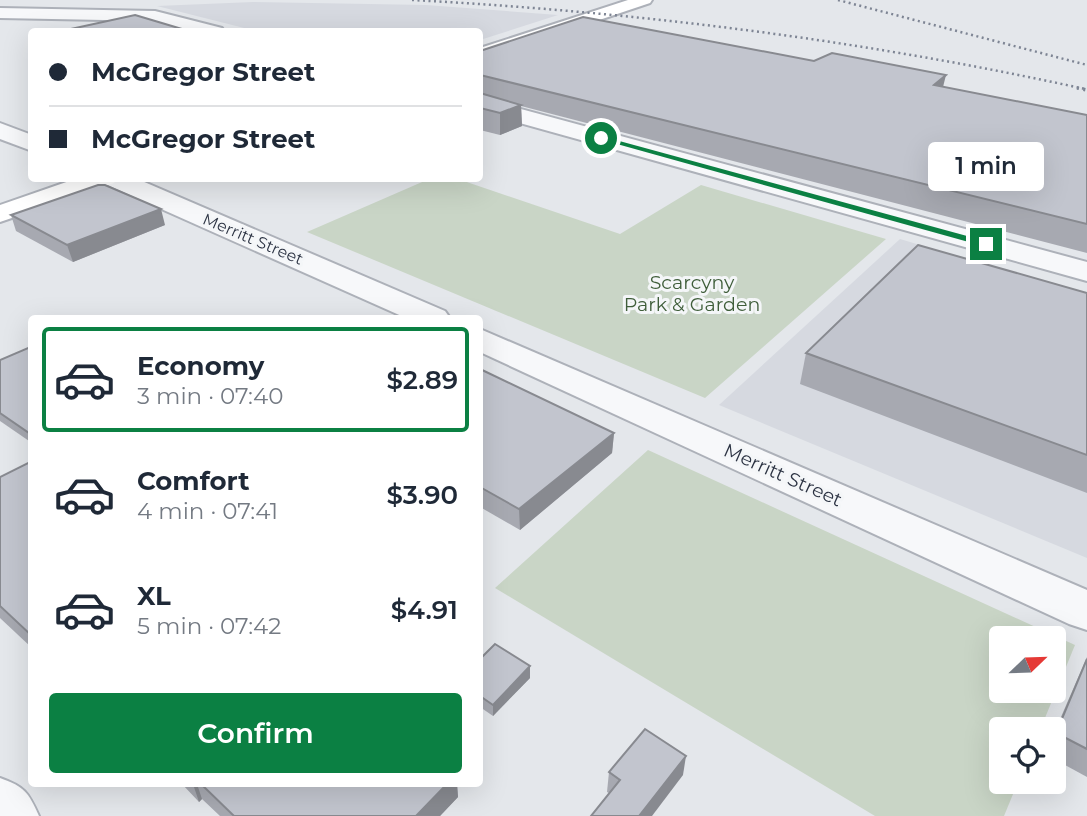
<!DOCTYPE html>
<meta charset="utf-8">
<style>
:root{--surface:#fff;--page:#f2f2f3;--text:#1f2937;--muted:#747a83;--line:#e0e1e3;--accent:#0b8043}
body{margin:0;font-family:Montserrat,sans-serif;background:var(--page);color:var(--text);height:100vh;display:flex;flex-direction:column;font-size:26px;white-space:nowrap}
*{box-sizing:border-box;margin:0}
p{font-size:23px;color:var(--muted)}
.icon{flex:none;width:38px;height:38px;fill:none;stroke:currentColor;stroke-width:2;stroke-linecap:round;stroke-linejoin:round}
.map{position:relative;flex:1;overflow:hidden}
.drawer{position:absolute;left:28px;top:315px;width:455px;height:472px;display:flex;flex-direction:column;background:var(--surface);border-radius:7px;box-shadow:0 7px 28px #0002}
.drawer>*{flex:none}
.top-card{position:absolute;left:28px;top:28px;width:455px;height:154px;border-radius:7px;box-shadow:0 7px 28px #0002;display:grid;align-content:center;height:154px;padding:0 21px;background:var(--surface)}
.needle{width:46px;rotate:67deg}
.tools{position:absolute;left:989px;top:626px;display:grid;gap:14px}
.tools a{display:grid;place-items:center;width:77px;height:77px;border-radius:7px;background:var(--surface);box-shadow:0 7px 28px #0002;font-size:35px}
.end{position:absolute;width:32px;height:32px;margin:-16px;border:9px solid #0b8043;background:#fff;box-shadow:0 0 0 4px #fff}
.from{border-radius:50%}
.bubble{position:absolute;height:49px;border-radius:7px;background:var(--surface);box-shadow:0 7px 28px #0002;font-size:23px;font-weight:600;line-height:49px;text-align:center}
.top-card b{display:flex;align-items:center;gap:24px;height:66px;font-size:26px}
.top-card b+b{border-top:2px solid var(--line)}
.top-card i{width:18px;height:18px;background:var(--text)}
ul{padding:12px 0 0;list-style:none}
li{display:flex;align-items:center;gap:21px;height:105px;margin:0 14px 10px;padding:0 7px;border:4px solid transparent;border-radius:7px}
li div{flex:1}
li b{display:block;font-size:26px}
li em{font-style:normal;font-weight:600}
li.current{border-color:var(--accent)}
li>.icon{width:63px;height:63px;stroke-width:1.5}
.cta{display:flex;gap:14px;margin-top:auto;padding:14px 21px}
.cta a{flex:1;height:80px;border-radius:7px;background:var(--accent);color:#fff;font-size:28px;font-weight:600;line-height:80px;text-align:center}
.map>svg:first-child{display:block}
</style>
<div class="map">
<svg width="1087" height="816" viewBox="0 0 1087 816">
<rect width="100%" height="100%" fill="#e4e7eb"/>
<g fill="#d6d9e0">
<path d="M253,2L426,5L558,15L480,40V32L256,31L157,6Z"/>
<path d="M900,239L1087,295V558L719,405Z"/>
</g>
<g fill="#c9d5c6" fill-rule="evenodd">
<path d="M455,178L620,234L701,185L886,239L705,398L307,232L429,179Z"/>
<path d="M648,450L1075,645L1040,730H1001V782H1018L1004,816H875L495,588ZM1001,639H1054V691H1001Z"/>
</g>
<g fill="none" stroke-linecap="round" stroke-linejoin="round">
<defs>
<g id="street">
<path d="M0,8L155,11L222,28L224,32H194L155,21L0,18Z"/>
<path d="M480,98L1087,262V281L480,112Z"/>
<path d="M0,123L32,135V151L0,139Z"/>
<path d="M99,178H135L445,311L450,318H406L103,183Z"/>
<path d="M480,329L1087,590V630L1069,624L480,352Z"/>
<path d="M0,778C25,787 28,792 39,816H0Z"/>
</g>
<g id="secondary">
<path d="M628,0H652L650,3L480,60V48Z"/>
<path d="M78,178H118L114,183L0,222V205Z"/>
</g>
</defs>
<use href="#street" stroke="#adb1b9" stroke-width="4"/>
<use href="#secondary" stroke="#adb1b9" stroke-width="4"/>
<use href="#street" fill="#f7f8fa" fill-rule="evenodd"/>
<use href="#secondary" fill="#fff" fill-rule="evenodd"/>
<g stroke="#7e8594" stroke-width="2.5" stroke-dasharray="2 3.5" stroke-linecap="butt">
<path d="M412,0C639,12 862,40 1085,89"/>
<path d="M838,0L1087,65"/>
</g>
<path stroke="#7e8594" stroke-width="3.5" stroke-dasharray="2 4.5" stroke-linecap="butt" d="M1077,88L1087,90"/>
</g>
<g fill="#a7a9b1">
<path d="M480,51L943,87L1087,115V253L521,106L522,126L500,135L480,130Z"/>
<path d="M11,215L165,225L73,262L16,231Z"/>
<path d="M1087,293V493L800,384L806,353Z"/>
<path d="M32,350V443L0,421V360Z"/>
<path d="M480,369L614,433L612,453L520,530L480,507Z"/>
<path d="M32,461V648L0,618V477Z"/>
<path d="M1087,657V777L1054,759V733Z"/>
<path d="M480,659L530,678L493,716L480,707Z"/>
<path d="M609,772L683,775L609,793L607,792Z"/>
<path d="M182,784H457L458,797L440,816H220L202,799L199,802Z"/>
</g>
<g fill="#888a90">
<path d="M946,75L941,95L934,85Z"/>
<path d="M521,105L522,126L500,135V113Z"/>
<path d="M161,209L165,225L73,262L67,245Z"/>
<path d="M614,433L612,453L520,530L519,509Z"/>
<path d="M530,666V678L493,716V705Z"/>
<path d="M686,756L683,775L652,816H639Z"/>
<path d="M193,784H197L202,799L199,802Z"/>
<path d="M447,784H457L458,797L440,816H416Z"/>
</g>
<g fill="#c2c5ce" stroke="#888a90" stroke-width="2">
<path d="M135,15L192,32H57Z"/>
<path d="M583,17L814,61L832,53L946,75L934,85L1087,115V224L480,75V51Z"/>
<path d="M480,93L521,105L500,113L480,108Z"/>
<path d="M98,185H105L161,209L67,245L11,215Z"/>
<path d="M918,245L1087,293V455L806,353Z"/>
<path d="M28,348L32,350V435L0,413V360Z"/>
<path d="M480,369L614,433L519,509L480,487Z"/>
<path d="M32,461V636L0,606V477Z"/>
<path d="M495,644L530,666L493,705L480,696V659Z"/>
<path d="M1087,659V749L1056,733Z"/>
<path d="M645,729L686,756L639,816H591L620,780L609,772Z"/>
<path d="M201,784H447L416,816H234Z"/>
</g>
<path fill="#0b8043" d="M601,136L989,242L990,244L983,246L599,139Z"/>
<g text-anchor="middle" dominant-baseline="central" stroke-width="6" stroke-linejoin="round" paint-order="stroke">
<g font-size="16" fill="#2c3343" stroke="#f4f6f8">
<text transform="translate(253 239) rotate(23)">Merritt Street</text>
</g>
<g font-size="19" fill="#3f5e3a" stroke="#f4f6f8">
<text x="692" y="282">Scarcyny<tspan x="692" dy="22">Park &amp; Garden</tspan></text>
</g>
<g font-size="19" fill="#2c3343" stroke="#f4f6f8">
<text transform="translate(783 475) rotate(24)">Merritt Street</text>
</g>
</g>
</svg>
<div class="tools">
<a><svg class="needle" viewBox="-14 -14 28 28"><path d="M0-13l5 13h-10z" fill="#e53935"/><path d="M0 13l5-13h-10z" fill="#747a83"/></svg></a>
<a><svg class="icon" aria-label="locate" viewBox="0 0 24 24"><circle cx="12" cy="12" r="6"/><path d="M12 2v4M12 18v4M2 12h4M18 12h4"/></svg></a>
</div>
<i class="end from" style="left:601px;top:138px"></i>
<i class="end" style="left:986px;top:244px"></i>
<div class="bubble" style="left:928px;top:142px;width:116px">1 min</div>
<div class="top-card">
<b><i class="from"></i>McGregor Street</b>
<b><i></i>McGregor Street</b>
</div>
<section class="drawer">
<ul>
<li class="current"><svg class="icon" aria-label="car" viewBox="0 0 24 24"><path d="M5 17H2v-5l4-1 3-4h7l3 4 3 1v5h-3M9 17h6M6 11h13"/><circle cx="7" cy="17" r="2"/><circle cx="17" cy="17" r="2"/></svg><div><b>Economy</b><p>3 min · 07:40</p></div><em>$2.89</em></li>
<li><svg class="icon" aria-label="car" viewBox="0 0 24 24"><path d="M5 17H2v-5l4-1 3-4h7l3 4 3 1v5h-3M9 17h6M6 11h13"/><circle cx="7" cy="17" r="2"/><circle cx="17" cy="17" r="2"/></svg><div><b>Comfort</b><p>4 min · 07:41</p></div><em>$3.90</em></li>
<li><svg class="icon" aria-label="car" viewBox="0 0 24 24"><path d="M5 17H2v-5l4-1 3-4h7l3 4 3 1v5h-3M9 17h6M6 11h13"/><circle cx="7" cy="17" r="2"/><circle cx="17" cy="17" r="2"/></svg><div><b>XL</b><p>5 min · 07:42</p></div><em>$4.91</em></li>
</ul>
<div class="cta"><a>Confirm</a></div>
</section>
</div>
